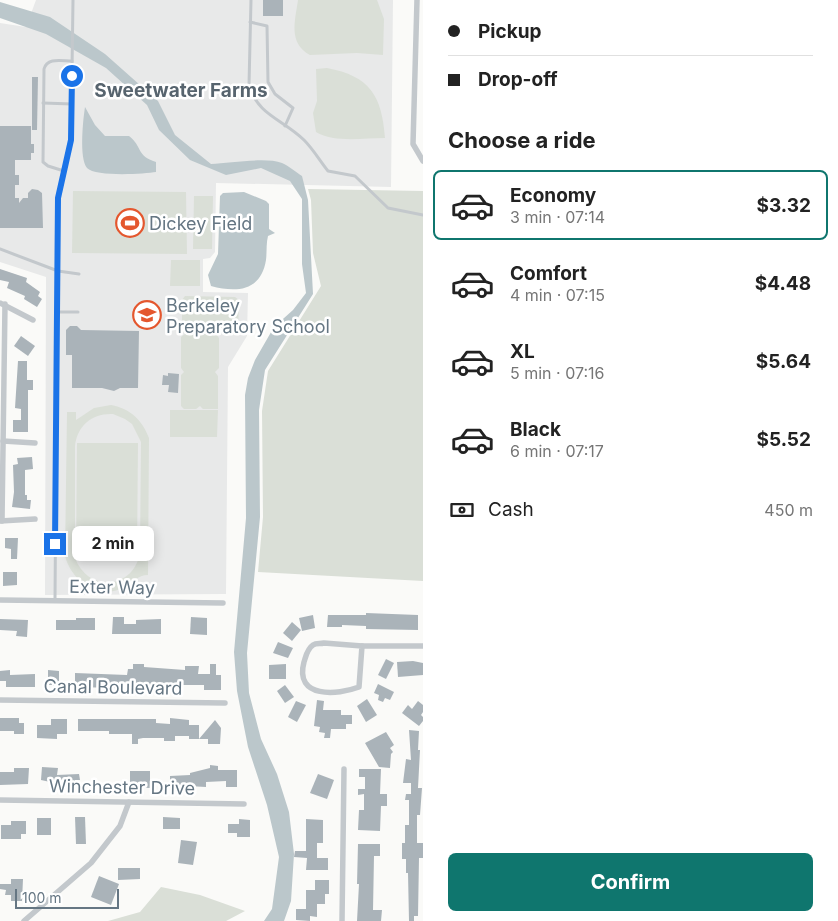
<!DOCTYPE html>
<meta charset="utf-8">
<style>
:root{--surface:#fff;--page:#f2f2f2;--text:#222;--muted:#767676;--line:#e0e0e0;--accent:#0f766e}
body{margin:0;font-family:Inter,sans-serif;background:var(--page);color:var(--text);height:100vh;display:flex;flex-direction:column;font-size:19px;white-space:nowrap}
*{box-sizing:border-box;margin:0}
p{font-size:16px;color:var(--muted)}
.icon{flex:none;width:28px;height:28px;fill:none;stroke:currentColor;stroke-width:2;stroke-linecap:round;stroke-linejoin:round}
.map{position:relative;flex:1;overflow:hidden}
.details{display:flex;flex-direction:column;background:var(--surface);width:415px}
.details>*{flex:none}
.banner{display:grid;align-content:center;height:110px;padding:0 25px;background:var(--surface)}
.scale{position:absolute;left:15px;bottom:12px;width:104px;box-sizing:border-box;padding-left:5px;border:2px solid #657683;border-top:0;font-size:14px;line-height:18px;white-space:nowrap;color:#657683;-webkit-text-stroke:4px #fff;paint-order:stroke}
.end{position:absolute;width:22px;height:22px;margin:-11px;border:6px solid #1a73e8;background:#fff;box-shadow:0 0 0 2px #fff}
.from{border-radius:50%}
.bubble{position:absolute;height:35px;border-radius:8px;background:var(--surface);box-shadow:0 2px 12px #0003;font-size:16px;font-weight:700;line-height:35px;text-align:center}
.banner b{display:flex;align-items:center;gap:18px;height:48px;font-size:19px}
.banner b+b{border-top:1px solid var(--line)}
.banner i{width:12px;height:12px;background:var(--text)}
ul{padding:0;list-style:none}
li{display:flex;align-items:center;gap:15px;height:70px;margin:0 10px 8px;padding:0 15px;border:2px solid transparent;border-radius:8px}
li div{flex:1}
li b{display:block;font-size:19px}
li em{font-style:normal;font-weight:700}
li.current{border-color:var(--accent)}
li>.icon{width:45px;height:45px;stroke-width:1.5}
h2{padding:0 25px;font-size:22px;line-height:60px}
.pay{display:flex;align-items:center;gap:12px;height:55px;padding:0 25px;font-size:19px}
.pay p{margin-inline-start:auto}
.primary-button{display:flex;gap:10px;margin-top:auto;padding:10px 25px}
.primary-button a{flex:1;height:58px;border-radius:8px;background:var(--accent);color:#fff;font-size:20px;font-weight:700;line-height:58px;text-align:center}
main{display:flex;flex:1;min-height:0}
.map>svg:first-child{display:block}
</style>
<main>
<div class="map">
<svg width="423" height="921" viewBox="0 0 423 921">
<rect width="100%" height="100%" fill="#fafaf8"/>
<path fill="#e8e9e9" d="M36,0H393L391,187L216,183L215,252L210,258L203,259V292L248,293L247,336L228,367L226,594L45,595L46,277L0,262V23L26,27Z"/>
<g fill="#dadfd7" fill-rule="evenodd">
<path d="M298,0H377L384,19L383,55L357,53L310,55C288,43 295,21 298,0Z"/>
<path d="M327,68C370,76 382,96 385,138C363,138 334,143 316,132L313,113L317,101L316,69Z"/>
<path d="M308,189L423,191V581L258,572L263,517L262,411L268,371L321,286L313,253L311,200Z"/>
<path d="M73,191L186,192L187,254L72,253Z"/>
<path d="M194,196H213L212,249H193Z"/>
<path d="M171,260H200V286H170Z"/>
<path d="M185,296L235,297L239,300L238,331L235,335L223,334L219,330L216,334L219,338V368L215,372L218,376V409H203L200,406L196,409H184L181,406V375L184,372L181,368V337L185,334L182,330V300Z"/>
<path d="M111,405C131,409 142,420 149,438L148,575C137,575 135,582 125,587C99,601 72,582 65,556L67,412H76V420L94,408ZM113,414L125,419L132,424L141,442L140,553C133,590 88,593 75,558V446C77,426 92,413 113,414Z"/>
<path d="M170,410H218L217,437H170Z"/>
<path d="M77,443H138L137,555H76Z"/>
<path d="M161,887L200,895L245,911L226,921H108L140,912Z"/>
</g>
<g fill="#bbc7cb">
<path d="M0,2L50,17L105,54L158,101L175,135L211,164C230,163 266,157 282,163C289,166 296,172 302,176L308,200L313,294L265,370L259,410L260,517L247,653L249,693L261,739L277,774L289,812L294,854L291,901L284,921H264L272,909L279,857L267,805L248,747L237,691L234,652L246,518L245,395L248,378L255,360L274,327L293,310L306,293L302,264V199L290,181L261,168L226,175L190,160L159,130L147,105L106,68L46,34L0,18Z"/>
<path d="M85,107L95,125L105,136H129C143,147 136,156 156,162V172C144,174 95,177 87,168C79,158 83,120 85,107Z"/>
<path d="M244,192L266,201L269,204V229L275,233L268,236C266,244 267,252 266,260C261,291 237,293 211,286L208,275L218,254L220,196L223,193Z"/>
</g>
<g fill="#aab3b9">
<rect x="263" y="0" width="20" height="16"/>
<path d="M32,77H38L37,130H32Z"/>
<path d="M0,126H31V144H34V153H31V160H15V175H19V185H15V198H19V203L23,198H28V193L32,189L38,190L42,193L43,228H0Z"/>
<path d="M0,269L27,278L26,282L40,292L38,296L42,299L37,307L24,299L25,296L7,288L9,282L0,280Z"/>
<path d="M70,326H77L81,330L139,331L138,388H120L114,391L102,388H72V355H66V330Z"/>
<path d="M21,336L35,346L28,356L14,346Z"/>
<path d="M18,361H27V380H33V390H28V432H13V420H21V409L15,408Z"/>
<path d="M168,373L179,374L178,393L168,392L169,385H162L163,375L168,376Z"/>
<path d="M32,457L33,469L25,470V495H27V500H31L30,509L12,507L14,492L13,465L18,464L17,458Z"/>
<path d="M5,538H18L17,559H11V549L5,548Z"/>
<path d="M3,572H17V585L3,586Z"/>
<path d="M366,613L418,615V630L366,629V626L342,625V627H327L328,615H366Z"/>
<path d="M313,615L315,628L302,631L299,618Z"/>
<path d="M113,617H124V624H136V620L161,619V634H112Z"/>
<path d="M191,617L207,618V635L190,634Z"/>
<path d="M76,618H95V630H56V620H76Z"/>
<path d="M0,619L28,620L27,637L16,636L17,631L0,630Z"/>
<path d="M292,622L301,630L292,641L283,633Z"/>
<path d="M278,642L293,648L288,658L273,653Z"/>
<path d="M386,659L394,663L386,679L378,675Z"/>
<path d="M413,661L423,663V675L398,677L397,662Z"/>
<path d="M133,664H144V667L185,670V666H199L198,674H210V664H216V675H221V690H204V685H181L180,688L117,686V688L75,687V673L127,675L128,669H133Z"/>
<path d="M286,664V679H269V665Z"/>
<path d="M10,670V675L35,674V687H6V681H0V671Z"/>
<path d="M48,670L59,671V690H53V685H48Z"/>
<path d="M378,684L394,692L390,700L385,698L383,702L378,700L379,695L374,693Z"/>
<path d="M285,685L294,697L285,703L277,691Z"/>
<path d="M367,699L377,715L366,722L357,706Z"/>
<path d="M317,700L324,701L323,710H341V715H352V724H346V729H331L330,738H324L325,733L319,732L320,727L314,726Z"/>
<path d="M296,701L306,705L297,722L288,717Z"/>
<path d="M418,701L423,705V712L421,715L423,717V721L419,726L402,713L408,705L412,709Z"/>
<path d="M0,718H19V723H24V734H14V731H0Z"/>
<path d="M170,718L189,720V725H199V739L215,720L221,728L220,744H208V739H189V736H175V741H164V738H143L138,739V744H132V734H109V731H78V719H156V723L170,724Z"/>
<path d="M51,719H67V734H57V739L37,738V725H51Z"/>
<path d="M409,730L419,731L418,750H420L418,788H422L420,815H417V843H423V858H419L418,916H414V921H409L408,873H406V859H402V843H405V825H409V800H405L406,794H411V783H403L406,759L411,760Z"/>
<path d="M386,732L394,745L390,748L393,752L391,754L390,768L379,767L365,743Z"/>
<path d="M210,765L218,766V770H237V787H226V781L206,782V787L170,785V776L190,775V773L210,768Z"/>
<path d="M42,767L58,768L57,775L79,774L80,780H75V786L57,787V792L50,791V782L41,780Z"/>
<path d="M14,768H29L28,784L0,785V772H14Z"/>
<path d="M359,769H381L380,794H387V806H381L380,831L358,830L359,810H364V794L358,795V789H365V777H359Z"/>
<path d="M130,771H150V788L130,787Z"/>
<path d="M318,774L334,780L327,799L310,793Z"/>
<path d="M75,817H85L86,844H76Z"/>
<path d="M163,817L180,818V829H163Z"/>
<rect x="37" y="818" width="14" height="17"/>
<path d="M239,819L250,820V837H237V833H228V824H239Z"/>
<path d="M306,819L323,820V843H317V858H328V870H306L307,858L294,857L295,851H306Z"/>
<path d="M11,821H26V834H21V839H1V825H11Z"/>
<path d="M181,840L197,842L193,865L178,863Z"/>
<path d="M358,844H380V856H374L373,910H382L381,921H357L359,884H357Z"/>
<path d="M118,868H140V879L118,880Z"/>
<path d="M99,876L119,884L111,905L91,897Z"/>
<path d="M11,879H23L22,901H11V895H5L6,890L0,889V884H11Z"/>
<path d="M315,880H329V894H325V904H317V917L310,916V921L296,920V909H306V890H315Z"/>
</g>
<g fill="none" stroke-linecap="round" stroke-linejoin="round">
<g stroke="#c3c8cc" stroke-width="3">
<path d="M251,0L249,85C258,116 283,119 304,140C313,149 320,161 328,171L355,176L388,208L423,215"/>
<path d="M250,22L267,26L268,82L275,94L293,108L285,126"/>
<path d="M43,103L72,104"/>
<path d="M64,171L48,166L43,162L44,69C47,57 62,61 72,61"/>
<path d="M0,249L58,271L79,274"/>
<path d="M57,312H78"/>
<path d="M55,600L58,198L71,140L73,0"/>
</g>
<g stroke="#c3c8cc" stroke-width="5.5">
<path d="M417,0L413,144L423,161"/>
<path d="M0,303L33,320"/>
<path d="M3,441L35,443"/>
<path d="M0,521L35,519"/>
<path d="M2,521L5,304"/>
<path d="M0,600L223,603"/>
<path d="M324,643L362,646L359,687C338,695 294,699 304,662C306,656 307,649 313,645C316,643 320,644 324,643Z"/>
<path d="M362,646H423"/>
<path d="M0,700L225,703"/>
<path d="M0,800L244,804"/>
<path d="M24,921L91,863L120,826L129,802"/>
<path d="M342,921L344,769"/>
</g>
</g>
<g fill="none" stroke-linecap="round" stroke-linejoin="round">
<path stroke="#1a73e8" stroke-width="6" d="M55,544L58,198L71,140L72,76"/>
</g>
<defs>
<symbol id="stadium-ring" viewBox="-11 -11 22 22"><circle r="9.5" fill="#fff" stroke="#e4572e" stroke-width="1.5"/><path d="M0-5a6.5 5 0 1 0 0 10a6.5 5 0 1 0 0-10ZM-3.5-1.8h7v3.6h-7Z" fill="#e4572e"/></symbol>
<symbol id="school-ring" viewBox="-11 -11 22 22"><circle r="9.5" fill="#fff" stroke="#e4572e" stroke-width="1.5"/><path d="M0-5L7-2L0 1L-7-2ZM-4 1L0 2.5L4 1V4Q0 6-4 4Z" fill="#e4572e"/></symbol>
</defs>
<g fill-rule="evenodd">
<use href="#stadium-ring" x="114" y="207" width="32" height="32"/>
<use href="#school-ring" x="131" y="299" width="32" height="32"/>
</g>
<g text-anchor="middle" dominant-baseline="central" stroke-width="5" stroke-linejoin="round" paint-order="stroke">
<g font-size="18" fill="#657683" stroke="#fff" text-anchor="start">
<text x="149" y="223">Dickey Field</text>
<text x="166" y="305">Berkeley<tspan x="166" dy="21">Preparatory School</tspan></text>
</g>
<g font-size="18" fill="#657683" stroke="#fff">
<text transform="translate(112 587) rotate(1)">Exter Way</text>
<text transform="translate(113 687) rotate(1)">Canal Boulevard</text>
<text transform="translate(122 787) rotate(1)">Winchester Drive</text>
</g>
<g font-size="19" font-weight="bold" fill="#57646e" stroke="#fff">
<text x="181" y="90">Sweetwater Farms</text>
</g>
</g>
</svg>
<div class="scale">100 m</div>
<i class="end from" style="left:72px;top:76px"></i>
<i class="end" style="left:55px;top:544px"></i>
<div class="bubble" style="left:72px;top:526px;width:82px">2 min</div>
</div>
<section class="details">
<div class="banner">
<b><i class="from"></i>Pickup</b>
<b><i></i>Drop-off</b>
</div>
<h2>Choose a ride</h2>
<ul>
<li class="current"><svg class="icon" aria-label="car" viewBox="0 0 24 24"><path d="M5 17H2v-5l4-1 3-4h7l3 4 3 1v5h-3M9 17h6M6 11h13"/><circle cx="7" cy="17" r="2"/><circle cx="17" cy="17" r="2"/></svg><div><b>Economy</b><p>3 min · 07:14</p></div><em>$3.32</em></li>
<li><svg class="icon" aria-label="car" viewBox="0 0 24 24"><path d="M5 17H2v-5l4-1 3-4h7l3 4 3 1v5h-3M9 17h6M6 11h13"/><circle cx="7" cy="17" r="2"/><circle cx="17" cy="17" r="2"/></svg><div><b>Comfort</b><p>4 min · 07:15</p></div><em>$4.48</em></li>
<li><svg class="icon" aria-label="car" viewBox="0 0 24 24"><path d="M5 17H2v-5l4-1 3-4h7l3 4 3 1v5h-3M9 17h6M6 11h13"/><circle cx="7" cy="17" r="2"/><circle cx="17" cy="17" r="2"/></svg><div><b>XL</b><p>5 min · 07:16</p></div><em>$5.64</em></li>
<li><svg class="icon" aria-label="car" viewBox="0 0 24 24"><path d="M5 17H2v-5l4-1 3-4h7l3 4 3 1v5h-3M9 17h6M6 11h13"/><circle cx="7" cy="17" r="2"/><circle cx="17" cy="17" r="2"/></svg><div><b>Black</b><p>6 min · 07:17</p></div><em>$5.52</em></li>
</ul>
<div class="pay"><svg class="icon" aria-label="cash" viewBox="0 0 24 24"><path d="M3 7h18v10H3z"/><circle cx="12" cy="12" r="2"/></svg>Cash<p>450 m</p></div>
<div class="primary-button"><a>Confirm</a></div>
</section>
</main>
